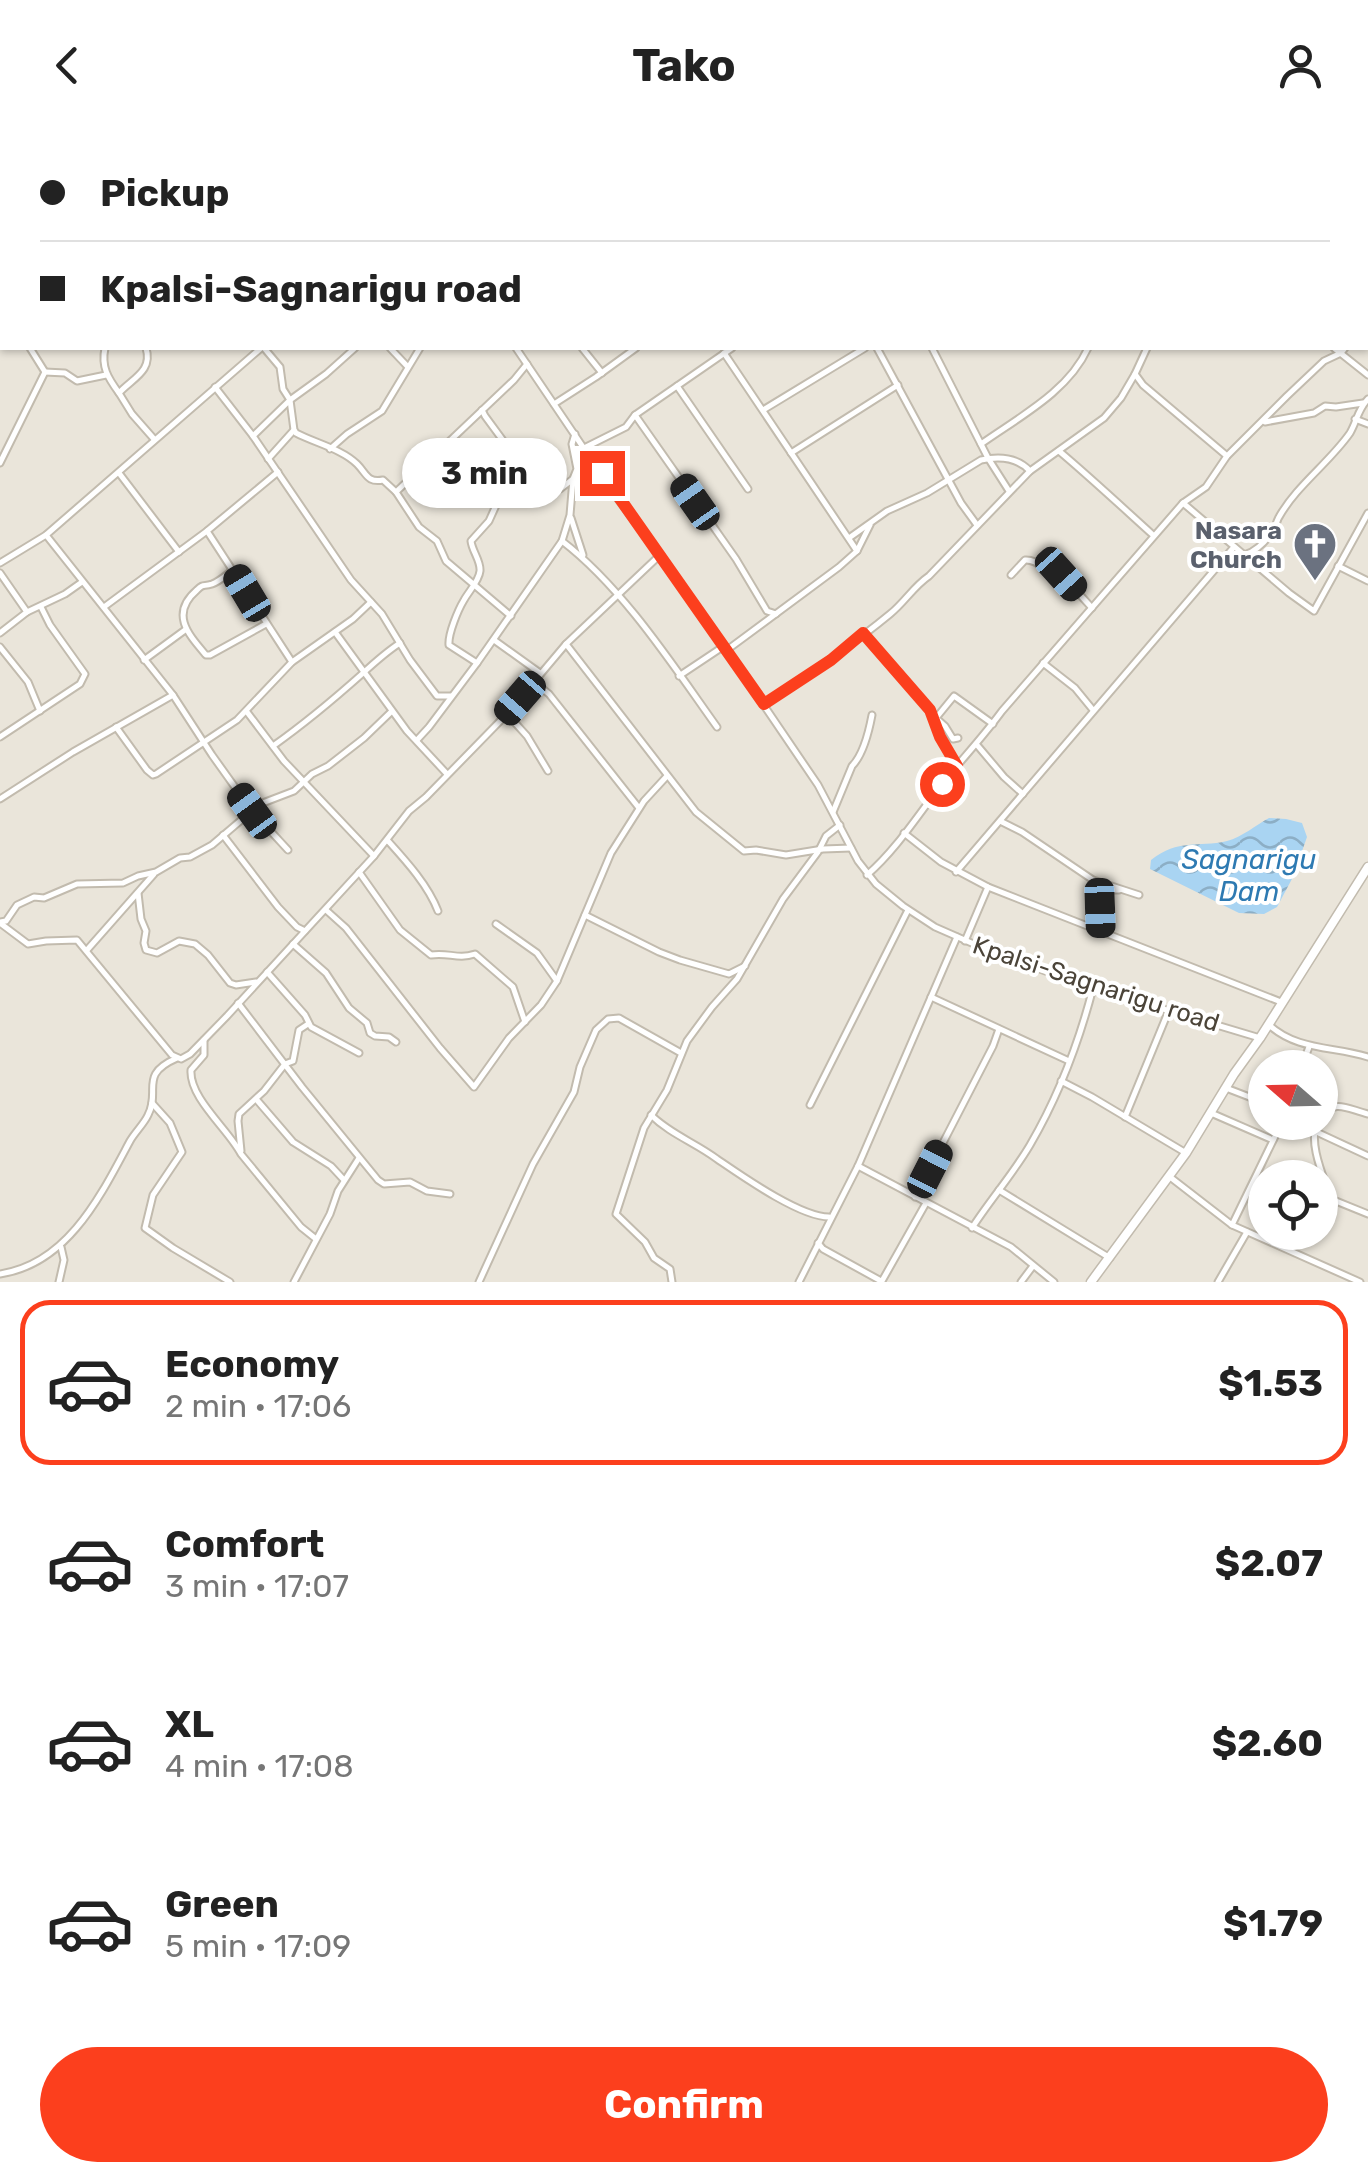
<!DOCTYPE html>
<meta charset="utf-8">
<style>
:root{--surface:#fff;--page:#f6f6f6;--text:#222;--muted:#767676;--line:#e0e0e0;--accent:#fc3f1d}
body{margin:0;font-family:Rubik,sans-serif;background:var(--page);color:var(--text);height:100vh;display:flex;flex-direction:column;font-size:38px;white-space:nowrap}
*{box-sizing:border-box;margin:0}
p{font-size:32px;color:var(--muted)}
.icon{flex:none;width:55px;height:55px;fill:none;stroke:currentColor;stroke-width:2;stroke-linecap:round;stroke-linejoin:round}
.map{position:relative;height:1152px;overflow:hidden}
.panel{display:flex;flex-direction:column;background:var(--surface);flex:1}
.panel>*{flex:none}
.guide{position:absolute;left:0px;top:0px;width:1370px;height:220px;box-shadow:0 2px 8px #0004;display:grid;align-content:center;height:220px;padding:0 40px;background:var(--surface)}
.needle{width:65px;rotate:290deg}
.fabs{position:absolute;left:1248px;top:920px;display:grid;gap:20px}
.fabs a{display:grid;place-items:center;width:90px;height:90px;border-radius:50%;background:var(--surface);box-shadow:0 2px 8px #0004;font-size:50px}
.end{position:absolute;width:45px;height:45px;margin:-22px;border:12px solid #fc3f1d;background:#fff;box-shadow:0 0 0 5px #fff}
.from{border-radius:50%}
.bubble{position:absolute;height:70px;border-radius:35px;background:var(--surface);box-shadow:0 2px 8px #0004;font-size:32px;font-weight:700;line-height:70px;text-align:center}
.car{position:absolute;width:30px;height:60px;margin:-30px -15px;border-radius:12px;box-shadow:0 0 8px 2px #0007;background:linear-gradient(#222 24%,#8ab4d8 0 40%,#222 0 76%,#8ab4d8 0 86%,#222 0)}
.guide b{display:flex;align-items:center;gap:35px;height:95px;font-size:38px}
.guide b+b{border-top:2px solid var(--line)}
.guide i{width:25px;height:25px;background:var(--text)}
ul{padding:18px 0 0;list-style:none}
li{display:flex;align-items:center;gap:30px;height:165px;margin:0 20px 15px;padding:0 20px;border:5px solid transparent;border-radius:30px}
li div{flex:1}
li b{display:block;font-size:38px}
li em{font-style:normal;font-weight:700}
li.selected{border-color:var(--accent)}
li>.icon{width:90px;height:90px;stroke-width:1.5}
.action{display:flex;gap:20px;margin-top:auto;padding:20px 40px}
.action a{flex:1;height:115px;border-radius:60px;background:var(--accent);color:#fff;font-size:40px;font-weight:700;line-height:115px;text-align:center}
header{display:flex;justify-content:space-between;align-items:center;height:130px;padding:0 40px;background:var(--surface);font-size:45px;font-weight:700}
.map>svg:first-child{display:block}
</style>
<header><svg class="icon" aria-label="back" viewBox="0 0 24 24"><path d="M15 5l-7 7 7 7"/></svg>Tako<svg class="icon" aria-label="person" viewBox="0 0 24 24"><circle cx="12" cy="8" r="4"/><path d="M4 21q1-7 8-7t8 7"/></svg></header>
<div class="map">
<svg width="1368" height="1152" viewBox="0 0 1368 1152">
<defs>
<pattern id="water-waves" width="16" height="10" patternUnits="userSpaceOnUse" patternTransform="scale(2.5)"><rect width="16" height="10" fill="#a9d4f2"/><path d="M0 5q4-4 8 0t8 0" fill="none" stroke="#8caec5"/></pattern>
</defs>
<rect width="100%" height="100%" fill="#f6f3ec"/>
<path fill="#eae5da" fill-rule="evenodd" d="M0,0H1368V1152H0ZM2,2H1368V218H2ZM1265,938H1320V992H1265ZM1265,1048H1320V1102H1265Z"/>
<path fill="url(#water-waves)" d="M1269,688L1286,689L1302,693L1307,707L1293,747L1277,777L1264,784L1239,783L1150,739L1151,730C1179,708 1197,718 1227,711C1242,707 1256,695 1269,688Z"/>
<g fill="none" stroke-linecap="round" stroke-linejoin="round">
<defs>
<g id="minor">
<path d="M77,0V2"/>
<path d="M124,0L126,2"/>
<path d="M236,0L238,2"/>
<path d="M293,0L294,2"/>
<path d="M362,0L363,2"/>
<path d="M422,0L424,2"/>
<path d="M613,0L614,2"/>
<path d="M668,0L670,2"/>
<path d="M733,0L735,2"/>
<path d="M812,0L814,2"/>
<path d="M899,0L901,2"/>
<path d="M1032,0L1034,2"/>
<path d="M1155,0V2"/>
<path d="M1322,0L1325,2"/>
<path d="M18,2L19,0"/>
<path d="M160,2L161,0"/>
<path d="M381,2L384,0"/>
<path d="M463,2L467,0"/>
<path d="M584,2L588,0"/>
<path d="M753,2L756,0"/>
<path d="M934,2L938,0"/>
<path d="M1067,2L1069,0"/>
<path d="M1244,2V0"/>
<path d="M1353,2L1356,0"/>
<path d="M0,22L2,21"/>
<path d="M0,86L2,83"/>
<path d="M0,123L2,127"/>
<path d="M0,142L2,141"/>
<path d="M0,185L2,188"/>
<path d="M105,218C101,237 108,248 119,263"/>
<path d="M146,218C153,241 133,248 119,263L132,284L154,309"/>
<path d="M264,218L280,237L283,259L290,270L294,300L296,303C315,313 342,319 357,334C367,344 367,353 383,350L396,362"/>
<path d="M390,218L408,237"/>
<path d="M516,218L618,369L660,425L763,574L818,655L858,731L876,754L903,776L935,797L992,822L1093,858L1260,908"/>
<path d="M582,218L602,243"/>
<path d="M877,218L961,373L977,395"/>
<path d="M932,218L988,328L1009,361"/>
<path d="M1147,218L1135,244L1143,255L1227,326"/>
<path d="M1334,218L1368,245"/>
<path d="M724,223L857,421"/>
<path d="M45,242L65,243L77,251L106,245"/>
<path d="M677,256L748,359"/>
<path d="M215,257L253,306L351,450L382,484L410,530L437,566H451"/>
<path d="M554,274L596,247L636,218"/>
<path d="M763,280L865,218"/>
<path d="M635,285L736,429L767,481L776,484"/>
<path d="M1355,289L1368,294"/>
<path d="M1265,292L1314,283L1325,276L1336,277L1363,273"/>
<path d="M253,306L290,270L326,244L355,218"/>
<path d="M981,314C1019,287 1068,262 1088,218"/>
<path d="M586,317L626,297L635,285L732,218"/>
<path d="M330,319L347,304L382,281L420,218"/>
<path d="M1059,321C1091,348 1122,377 1153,405"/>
<path d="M791,323L898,255"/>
<path d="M268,329L294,300"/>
<path d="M0,333L45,242L30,218"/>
<path d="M119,343L179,422"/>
<path d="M515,354L560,359L573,349"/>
<path d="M1183,373L1289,463L1314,481L1368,383"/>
<path d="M571,388L583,425"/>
<path d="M207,401L292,532"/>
<path d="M46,405L173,565L212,625L252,681L288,720"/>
<path d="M849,408L887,381L927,363L981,330C999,326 1017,327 1030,341L1104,288L1121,268L1135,244"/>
<path d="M562,411C623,458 672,534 717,597"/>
<path d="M1244,425C1255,422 1266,411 1273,401C1274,400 1278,388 1279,387C1297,355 1329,333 1350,303C1357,291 1358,279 1368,269"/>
<path d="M0,433L46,405L261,218"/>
<path d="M1338,436L1368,451"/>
<path d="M233,440C226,445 220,451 212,454C203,457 204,453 197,460C169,484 189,505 206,525H210L266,494"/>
<path d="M0,443L27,482"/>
<path d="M1011,445L1025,430C1039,429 1047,444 1061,444L1092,478"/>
<path d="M104,477L207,401L278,342"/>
<path d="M511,486L446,431L437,411L419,397L396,362L514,250L527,234"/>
<path d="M335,502L407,601L447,644"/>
<path d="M0,503L27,482L65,464L82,452"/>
<path d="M863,503L931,580L940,607L957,635"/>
<path d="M494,510L540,543"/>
<path d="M566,514L696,682L744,721L756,720L786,725L823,719L851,718"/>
<path d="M0,517L28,552L40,581"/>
<path d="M727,520L839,437L857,421L870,395"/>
<path d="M144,530L185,500"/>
<path d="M477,533L449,515C448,504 458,480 464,470C469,461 479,451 480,441C481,431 472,421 471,411L489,391L498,371L515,354L524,339L485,286L482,280"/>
<path d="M1043,533L1075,558L1093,580"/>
<path d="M679,546L724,516"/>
<path d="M534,552L549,564L639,678"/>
<path d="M763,574C807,546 850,517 890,484C905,472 913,457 929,446L1030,341"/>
<path d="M247,582L284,631L374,726"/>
<path d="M507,584L527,606L548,641"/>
<path d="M116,597L147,640L153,645L156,644L237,590L292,532L353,489L371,472"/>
<path d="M0,607L80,554L85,544L50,495L41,477"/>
<path d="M958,608L953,609L945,596L936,588L954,566L993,594"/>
<path d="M417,610L429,597L477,533L562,411L570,385L573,349L577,339L572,314L575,304"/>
<path d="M977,615L1004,647L1023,664"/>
<path d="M273,616C304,594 334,569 362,544C375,532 386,522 400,513"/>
<path d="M0,669L73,622L173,565"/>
<path d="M833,682L852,636C863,625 869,601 872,585"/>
<path d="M1000,691L1022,702L1093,750L1139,765"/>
<path d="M904,703L941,732L988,757L1281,872"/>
<path d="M223,705L278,777L297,797L305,801"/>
<path d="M388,711C406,731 428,755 438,781"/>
<path d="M359,742L400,800L431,825C449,822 457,830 475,824L513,857L525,892"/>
<path d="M956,742L1234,417"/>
<path d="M867,745C896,720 918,685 942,654C962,629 983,607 1002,581L1183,373L1206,357L1227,326L1287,266L1324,231L1341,223L1345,218"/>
<path d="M138,763L141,789L146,801L144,813L146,820L157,823L179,811L195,814L208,825L230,853L236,855L256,852"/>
<path d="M326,780L346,798L440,918L474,957L509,908L541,875L557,851L611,723L644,671L667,646"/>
<path d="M585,785L659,822L680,830L729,844L745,836"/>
<path d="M0,792L6,791L17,775L34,767L44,768L77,754L123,753L138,746L156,742L180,728L190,727L212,715L260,674L294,661L312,644L328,636L364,608L392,581"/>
<path d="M0,793L28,814L46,811L77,810L172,925L181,929L190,924L227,886L374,726L409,681L426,667L507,584L566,514L660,425"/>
<path d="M496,794L537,823L557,851"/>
<path d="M1100,799L1098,768L1112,760H1119"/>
<path d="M965,811L988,757"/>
<path d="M293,814L326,843L349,878L367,893L370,903L375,906L389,907L396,912"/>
<path d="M87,820L154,744"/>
<path d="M267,842L305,885L311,897L359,923"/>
<path d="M931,867L1069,931"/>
<path d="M238,873L302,957L378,1050L384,1054L410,1052L427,1061L450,1064"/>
<path d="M1268,894C1297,921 1333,916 1368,927"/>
<path d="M204,910V925L191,940C189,968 229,1000 241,1024L301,1097L316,1109"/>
<path d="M1301,938L1309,917"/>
<path d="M1061,951L1092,967L1186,1023"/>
<path d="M1226,958L1265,973"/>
<path d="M256,969L293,1012L331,1036L344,1050"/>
<path d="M152,973L170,993L182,1022L153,1065L145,1098L173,1118L230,1152"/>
<path d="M810,975L908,780"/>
<path d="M1211,983L1273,1010"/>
<path d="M651,985C670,1004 696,1013 717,1029C742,1046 800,1087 829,1087"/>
<path d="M1125,987L1169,880"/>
<path d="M1320,988C1335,968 1347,979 1368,984"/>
<path d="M1295,992L1368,1026"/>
<path d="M1318,992C1307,1011 1324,1048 1331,1069L1368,1084"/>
<path d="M241,1021L238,991L239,984L264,961L285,934L293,931L299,900L308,894"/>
<path d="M858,1036L1011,1117L1054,1152"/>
<path d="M1170,1047L1232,1095L1360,1152"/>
<path d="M999,1060L1110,1128"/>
<path d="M915,1067L993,916L999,899"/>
<path d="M1232,1095L1282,992"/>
<path d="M972,1098C990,1070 1013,1044 1030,1015C1058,967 1079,912 1093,858"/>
<path d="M818,1113L823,1119L881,1151"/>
<path d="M0,1144C68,1134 101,1065 130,1011C135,1002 144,994 148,985C161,960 138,945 177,928"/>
<path d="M882,1151L926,1073"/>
<path d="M59,1152L64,1130L61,1117"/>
<path d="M294,1152L330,1084L338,1061L359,1028"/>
<path d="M479,1152L533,1034L574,962L580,937L596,900L608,889L619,888L681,923"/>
<path d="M672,1152L670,1139L654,1128L645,1112L616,1084L644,998L667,960L687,911L712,877L737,849L783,769L818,722L826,706L840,695"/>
<path d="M799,1152L858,1036L957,807"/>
<path d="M1021,1152L1033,1136"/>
<path d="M1218,1152L1247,1102"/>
</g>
<path id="tertiary" d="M1091,1152L1186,1023L1234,944L1260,908L1368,737"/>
</defs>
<use href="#minor" stroke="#c2bbae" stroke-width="9"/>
<use href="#tertiary" stroke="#c2bbae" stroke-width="11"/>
<use href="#minor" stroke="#fff" stroke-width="5"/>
<use href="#tertiary" stroke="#fff" stroke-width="8"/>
</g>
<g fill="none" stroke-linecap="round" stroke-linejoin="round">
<path stroke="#fc3f1d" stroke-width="12" d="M602,343L764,574L831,530L863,503L930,580L940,607L957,636L942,654"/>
</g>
<defs>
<symbol id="church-pin" viewBox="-11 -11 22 30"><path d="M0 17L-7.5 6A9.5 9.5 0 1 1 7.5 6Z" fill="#6b7280" stroke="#fff"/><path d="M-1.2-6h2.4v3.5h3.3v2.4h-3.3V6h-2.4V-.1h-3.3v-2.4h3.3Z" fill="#fff"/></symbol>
</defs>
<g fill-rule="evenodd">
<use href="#church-pin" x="1290" y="389" width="50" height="68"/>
</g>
<g text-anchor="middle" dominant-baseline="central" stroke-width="8" stroke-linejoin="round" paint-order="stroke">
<g font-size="25" font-weight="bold" fill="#5b616d" stroke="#fff" text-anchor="end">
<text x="1282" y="400">Nasara<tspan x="1282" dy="29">Church</tspan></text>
</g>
<g font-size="25" fill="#4b4439" stroke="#fff">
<text transform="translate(1096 854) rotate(18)">Kpalsi-Sagnarigu road</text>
</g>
<g font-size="28" font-style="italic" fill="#2e7ab2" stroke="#fff">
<text x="1249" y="729">Sagnarigu<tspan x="1249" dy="32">Dam</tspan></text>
</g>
</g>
</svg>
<div class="fabs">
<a><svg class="needle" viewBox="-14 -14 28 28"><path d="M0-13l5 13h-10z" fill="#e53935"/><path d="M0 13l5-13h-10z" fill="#767676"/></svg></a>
<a><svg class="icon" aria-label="locate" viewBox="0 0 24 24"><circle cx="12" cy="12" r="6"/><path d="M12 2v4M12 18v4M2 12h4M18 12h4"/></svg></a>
</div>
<i class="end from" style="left:942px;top:654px"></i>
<i class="end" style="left:602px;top:343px"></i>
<div class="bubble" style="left:402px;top:308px;width:165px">3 min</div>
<i class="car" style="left:695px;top:372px;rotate:325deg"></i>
<i class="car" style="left:1061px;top:444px;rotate:138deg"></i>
<i class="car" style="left:247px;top:463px;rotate:329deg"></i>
<i class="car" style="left:520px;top:568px;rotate:221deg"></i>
<i class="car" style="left:252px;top:681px;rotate:324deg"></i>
<i class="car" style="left:1100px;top:778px;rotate:178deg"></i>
<i class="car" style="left:930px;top:1039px;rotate:27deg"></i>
<div class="guide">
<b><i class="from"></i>Pickup</b>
<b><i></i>Kpalsi-Sagnarigu road</b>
</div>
</div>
<section class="panel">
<ul>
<li class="selected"><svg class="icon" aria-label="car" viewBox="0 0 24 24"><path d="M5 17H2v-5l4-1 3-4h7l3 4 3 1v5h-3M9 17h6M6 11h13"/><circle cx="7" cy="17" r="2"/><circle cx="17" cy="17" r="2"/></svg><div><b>Economy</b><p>2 min · 17:06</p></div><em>$1.53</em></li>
<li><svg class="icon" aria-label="car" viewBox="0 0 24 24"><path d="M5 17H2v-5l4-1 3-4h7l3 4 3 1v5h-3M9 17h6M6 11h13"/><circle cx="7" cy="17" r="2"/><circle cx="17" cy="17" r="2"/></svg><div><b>Comfort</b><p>3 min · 17:07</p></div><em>$2.07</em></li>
<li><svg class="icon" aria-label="car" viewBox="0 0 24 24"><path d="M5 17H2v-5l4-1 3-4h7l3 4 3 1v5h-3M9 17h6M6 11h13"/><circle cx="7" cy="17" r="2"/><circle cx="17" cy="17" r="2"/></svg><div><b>XL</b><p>4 min · 17:08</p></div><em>$2.60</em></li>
<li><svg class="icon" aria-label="car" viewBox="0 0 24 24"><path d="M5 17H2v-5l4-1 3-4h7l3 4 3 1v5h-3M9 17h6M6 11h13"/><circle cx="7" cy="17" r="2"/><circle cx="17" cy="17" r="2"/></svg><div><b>Green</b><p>5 min · 17:09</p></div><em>$1.79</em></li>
</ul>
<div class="action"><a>Confirm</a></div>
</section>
